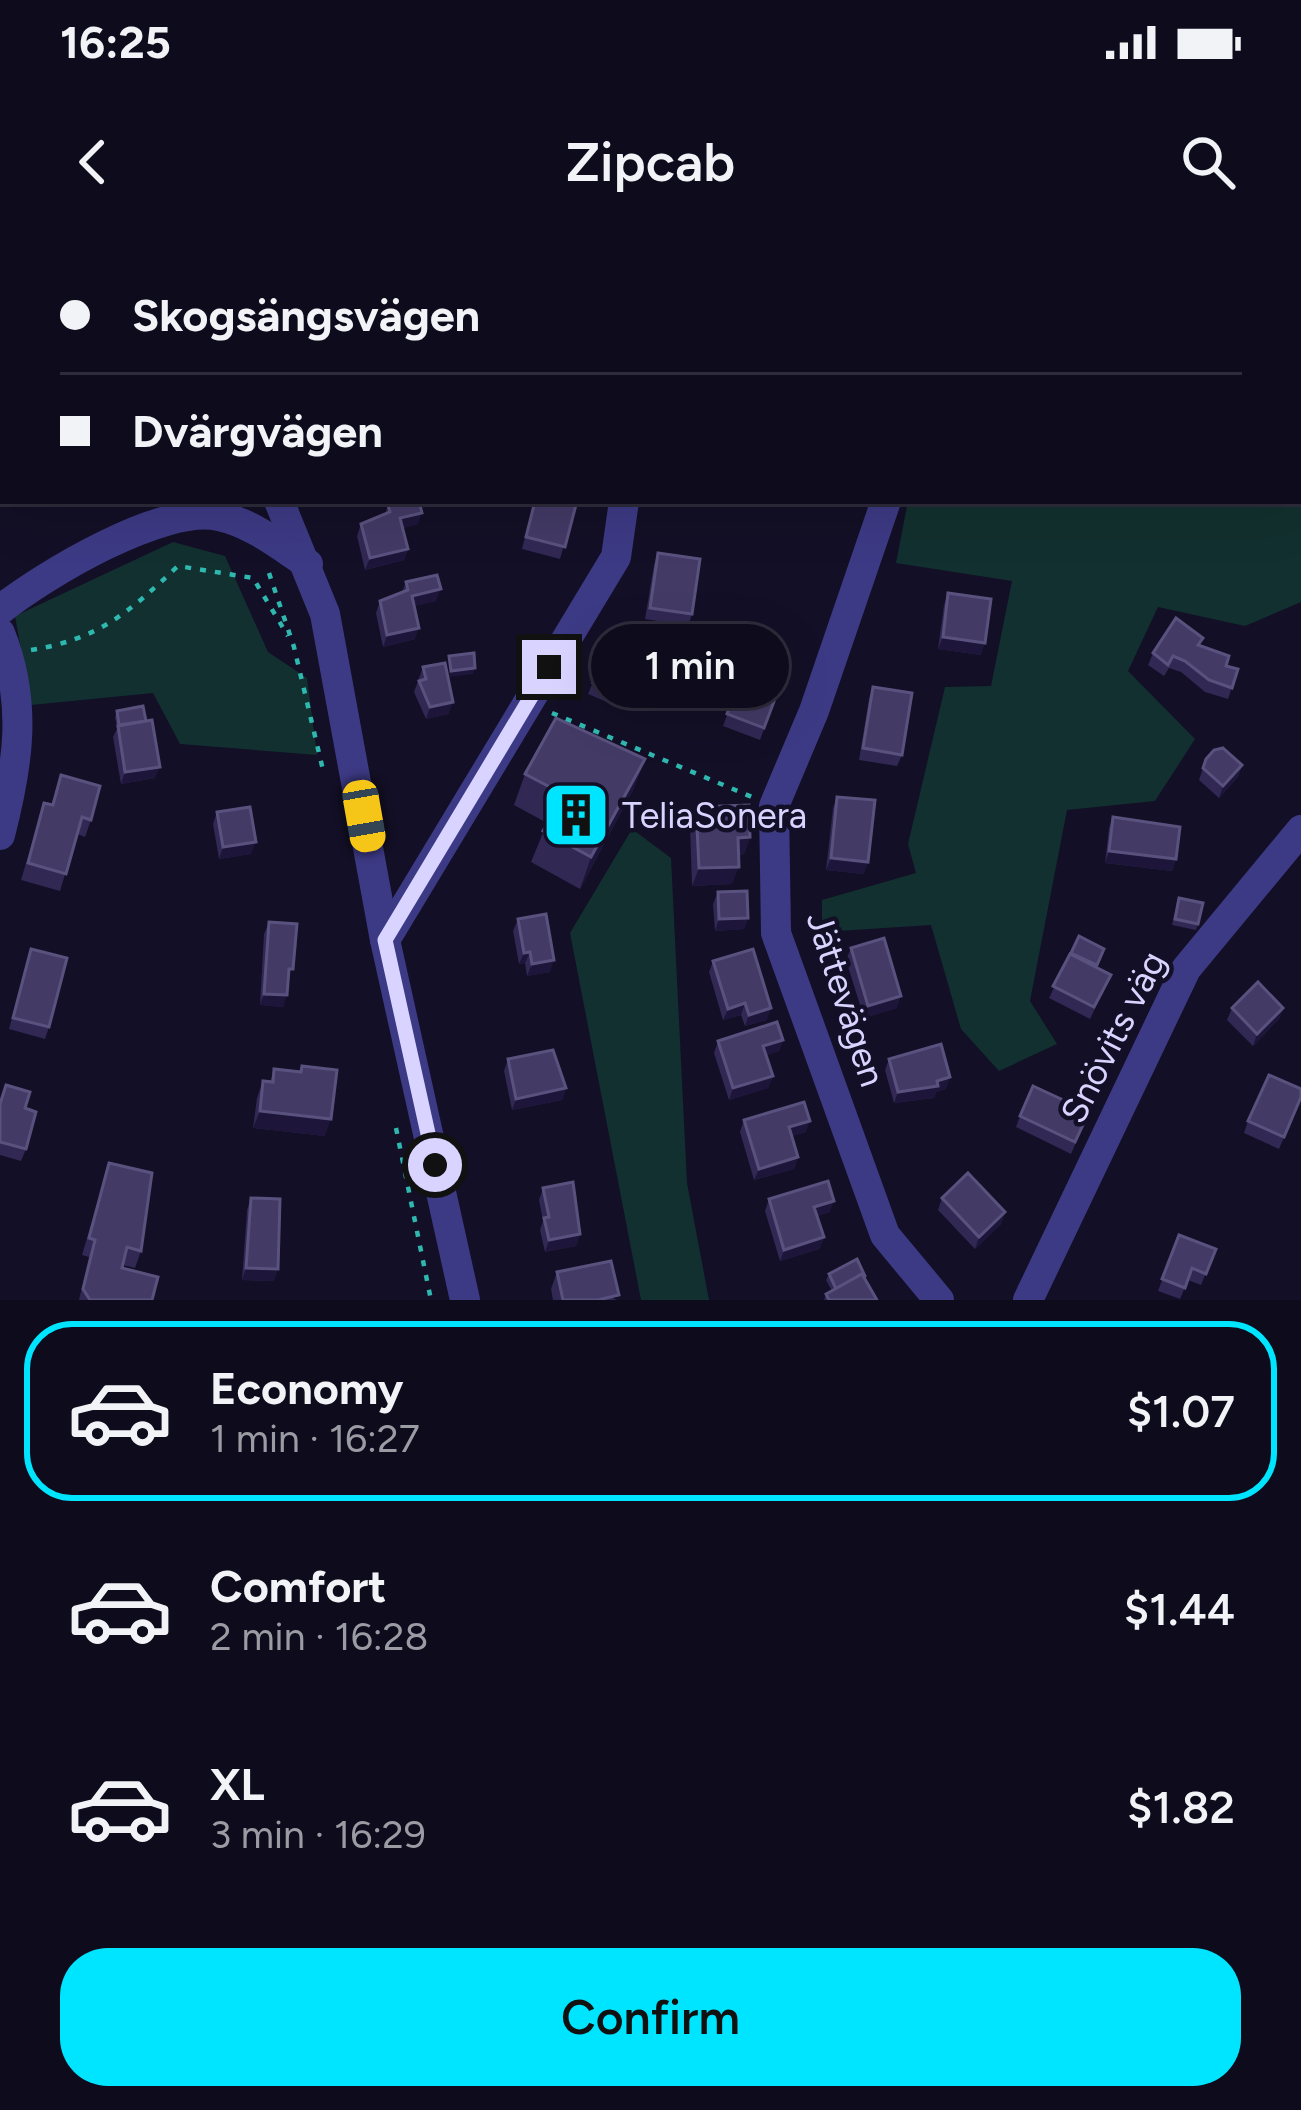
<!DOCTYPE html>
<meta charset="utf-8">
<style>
:root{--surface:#0e0b1c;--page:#171425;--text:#f1f3f6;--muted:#9b9ba3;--line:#2e2b3b;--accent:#00e5ff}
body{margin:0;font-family:Figtree,sans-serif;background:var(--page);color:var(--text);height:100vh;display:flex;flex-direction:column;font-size:45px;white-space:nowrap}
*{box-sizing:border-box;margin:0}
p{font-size:39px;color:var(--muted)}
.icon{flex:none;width:66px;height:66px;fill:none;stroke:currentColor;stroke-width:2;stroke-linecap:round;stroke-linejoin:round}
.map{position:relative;height:1060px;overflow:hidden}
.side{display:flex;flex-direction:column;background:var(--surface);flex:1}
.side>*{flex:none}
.guide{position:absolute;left:0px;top:0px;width:1302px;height:264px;box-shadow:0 12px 48px #0002,0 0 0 3px var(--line);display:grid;align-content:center;height:264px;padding:0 60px;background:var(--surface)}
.end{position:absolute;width:54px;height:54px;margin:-27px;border:15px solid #d9d4ff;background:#111;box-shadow:0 0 0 6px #111}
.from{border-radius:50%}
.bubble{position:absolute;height:84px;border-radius:42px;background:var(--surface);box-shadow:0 12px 48px #0002,0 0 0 3px var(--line);font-size:39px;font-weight:600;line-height:84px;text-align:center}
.car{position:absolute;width:36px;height:72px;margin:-36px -18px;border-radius:15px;box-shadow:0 0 9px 3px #0007;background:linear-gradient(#f5c518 24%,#345 0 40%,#f5c518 0 76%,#345 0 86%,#f5c518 0)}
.guide b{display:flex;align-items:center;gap:42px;height:114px;font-size:45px}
.guide b+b{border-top:3px solid var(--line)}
.guide i{width:30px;height:30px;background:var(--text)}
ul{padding:21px 0 0;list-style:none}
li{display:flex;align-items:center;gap:36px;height:180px;margin:0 24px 18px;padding:0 36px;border:6px solid transparent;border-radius:48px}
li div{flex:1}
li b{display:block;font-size:45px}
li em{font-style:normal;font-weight:600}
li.on{border-color:var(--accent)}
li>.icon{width:108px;height:108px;stroke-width:1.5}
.action{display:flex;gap:24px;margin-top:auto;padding:24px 60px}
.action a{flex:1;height:138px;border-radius:48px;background:var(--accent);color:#111;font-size:48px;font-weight:600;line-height:138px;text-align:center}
.status{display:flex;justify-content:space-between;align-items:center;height:84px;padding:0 60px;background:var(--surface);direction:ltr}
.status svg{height:33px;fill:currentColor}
header{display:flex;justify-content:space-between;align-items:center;height:156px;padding:0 60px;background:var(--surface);font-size:54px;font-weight:600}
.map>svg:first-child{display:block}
</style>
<div class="status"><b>16:25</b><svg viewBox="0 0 49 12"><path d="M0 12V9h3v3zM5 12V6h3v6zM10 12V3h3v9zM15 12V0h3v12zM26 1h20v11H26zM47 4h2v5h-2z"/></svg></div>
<header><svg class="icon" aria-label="back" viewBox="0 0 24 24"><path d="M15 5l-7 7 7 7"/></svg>Zipcab<svg class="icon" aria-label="search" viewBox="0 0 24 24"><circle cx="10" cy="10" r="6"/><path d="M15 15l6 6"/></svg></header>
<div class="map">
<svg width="1301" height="1060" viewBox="0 0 1301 1060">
<rect width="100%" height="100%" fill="#130f26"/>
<g fill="#12302f">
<path d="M1042,0H1301V362L1245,386L1158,367L1128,431L1195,499L1155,561L1067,570L1030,761L1057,804L999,831L961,789L931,685L822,692V660L916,633L908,604L945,447L991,446L1012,341L896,323L908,261H1299V3Z"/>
<path d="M173,302L225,316L268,412L307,438L317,515L180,504L153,453L31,465L15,376Z"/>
<path d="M632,589L671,618L687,943L709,1060H641L570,693Z"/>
</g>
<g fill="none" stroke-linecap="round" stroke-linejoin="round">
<g stroke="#2fb8b0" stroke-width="4.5" stroke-dasharray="6 9" stroke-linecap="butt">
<path d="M269,333L294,407L323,530"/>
<path d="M31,410C100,399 129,372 178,326L253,338L288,396"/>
<path d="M552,473L752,557"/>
<path d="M396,888L431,1060"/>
</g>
<g stroke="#3d3a85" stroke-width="30">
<path d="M203,0L204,3"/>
<path d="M912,0V3"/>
<path d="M663,3L664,0"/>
<path d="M279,261L325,374L385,700L465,1060"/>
<path d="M886,261L814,471L774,566L776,693L885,995L939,1060"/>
<path d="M0,370C44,335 162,264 219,276C252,283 280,306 308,324"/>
<path d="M0,393C28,463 18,525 0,595"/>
<path d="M385,700L616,317L624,261"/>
<path d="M1028,1060L1186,729L1301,590"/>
</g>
</g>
<g fill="#312854">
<path d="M534,261H577L560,319L522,309Z"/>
<path d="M388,265L418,284L403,288L408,309L404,320L365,330L357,296L361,284L385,274Z"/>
<path d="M658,313L692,374L688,386L645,379L654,325Z"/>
<path d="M406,342L436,361L414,366L415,399L383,407L376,373L380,361L402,352Z"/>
<path d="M948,353L981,415L938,409L944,365Z"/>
<path d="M614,392L651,407L626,470L588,454Z"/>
<path d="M1201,406L1226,426L1238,429L1228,459L1205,452L1181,432L1169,428L1164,436L1148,425L1153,413Z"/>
<path d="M745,426L782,440L760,500L723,486Z"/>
<path d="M423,427L453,462L448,474L426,479L414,452Z"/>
<path d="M873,447L902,515L897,526L859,520L869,459Z"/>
<path d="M117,471L155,538L121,544L113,497L117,489L115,477Z"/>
<path d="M645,519L633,550L580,649L531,622L547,583L514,565L525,534Z"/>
<path d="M1206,519L1242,525L1238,537L1219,558L1199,540Z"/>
<path d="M61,535L91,580L85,597L77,594L60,651L21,640L44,563L51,565Z"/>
<path d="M837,557L864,634L826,630L833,568Z"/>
<path d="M696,567L750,597L744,614L738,615L732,644L692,646L690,584Z"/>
<path d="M217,572L251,614L219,619L213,584Z"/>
<path d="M1113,577L1176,619L1172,631L1105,623L1109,588Z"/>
<path d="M718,652L748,678L744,689L715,691L713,664Z"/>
<path d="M1177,663L1198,684L1196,690L1172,685Z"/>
<path d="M518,679L550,732L527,736L525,723L519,724L513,691Z"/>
<path d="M269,682L289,741L283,767L260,765L264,694Z"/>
<path d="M1079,696L1104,709L1096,728L1111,735L1090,779L1049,758Z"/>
<path d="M851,708L897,768L864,778L846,720Z"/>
<path d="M31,709L49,787L45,799L9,789Z"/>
<path d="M713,721L767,780L745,786L741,775L723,780L709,732Z"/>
<path d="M1232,768H1283L1279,779L1253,806L1227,780Z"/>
<path d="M783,800L779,811L766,815L773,836L768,848L729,860L714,813L718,801Z"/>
<path d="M508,819L566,848L562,860L512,870L504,831Z"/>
<path d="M889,819L946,849L936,852L934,858L894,863L885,830Z"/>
<path d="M302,826L325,896L253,888L257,858L263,841L270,842L274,829L300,832Z"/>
<path d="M1301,857L1279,909L1244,893L1248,881Z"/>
<path d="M0,861L25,868L26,909L21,921L0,915Z"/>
<path d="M1020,876L1084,884L1071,914L1016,887Z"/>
<path d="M744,880L806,892L792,896L798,917L794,929L754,940L740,892Z"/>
<path d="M109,923L141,1011L135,1028L123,1025L122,1028L152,1060H79L89,1017L82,1015Z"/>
<path d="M543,948L580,994L576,1006L545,1012L540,990L543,981L539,960Z"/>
<path d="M251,958L274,1041L242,1040L247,970Z"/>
<path d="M942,958L1005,972L1001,984L975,1009L938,970Z"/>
<path d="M769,959L830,972L817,976L824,997L819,1009L780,1021L765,971Z"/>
<path d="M1179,995L1216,1009L1201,1045L1188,1040L1180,1059L1158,1051Z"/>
<path d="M557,1032L617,1060H553L551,1049Z"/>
<path d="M829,1034L877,1060H824L826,1054L832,1051L826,1040Z"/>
</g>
<g fill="#1d163a">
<rect x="0" y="223" width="3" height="18"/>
<path d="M422,273L418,284L396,290L400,278Z"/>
<path d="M408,309L404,320L365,330L370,318Z"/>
<path d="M441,349L436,361L407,368L412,356Z"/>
<path d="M419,388L415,399L383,407L387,395Z"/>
<path d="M943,397L985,403L981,415L938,409Z"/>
<path d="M475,428L473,434L449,437L451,431Z"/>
<path d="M453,462L448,474L426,479L430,467Z"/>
<path d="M645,519L633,550L580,649L591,617Z"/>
<path d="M1242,525L1238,537L1219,558L1223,546Z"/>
<path d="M160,527L155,538L121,544L125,532Z"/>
<path d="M750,597L744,614L731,615L738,598Z"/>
<path d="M256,602L251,614L219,619L223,607Z"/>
<path d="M1109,611L1176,619L1172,631L1105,623Z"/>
<path d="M831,618L868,622L864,634L826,630Z"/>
<path d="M739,627L732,644L692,646L699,628Z"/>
<path d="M748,678L744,689L715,691L719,679Z"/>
<path d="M530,712L525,723L519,724L524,713Z"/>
<path d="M554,720L550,732L527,736L532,724Z"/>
<path d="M264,754L287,755L283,767L260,765Z"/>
<path d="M901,756L897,768L864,778L868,766Z"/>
<path d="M745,763L741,775L723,780L728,769Z"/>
<path d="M771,768L767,780L745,786L749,775Z"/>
<path d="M1283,768L1279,779L1253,806L1257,794Z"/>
<path d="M783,800L779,811L759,818L763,806Z"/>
<path d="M773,836L768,848L729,860L733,848Z"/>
<path d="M950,837L946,849L936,852L934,858L894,863L898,852Z"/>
<path d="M566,848L562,860L512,870L516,859Z"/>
<path d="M260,871L331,879L325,896L253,888Z"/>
<path d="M810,881L806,892L785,898L789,887Z"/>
<path d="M798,917L794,929L754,940L759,929Z"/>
<path d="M834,961L830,972L810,978L814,967Z"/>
<path d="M1005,972L1001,984L975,1009L979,997Z"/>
<path d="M580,994L576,1006L545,1012L549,1000Z"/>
<path d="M824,997L819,1009L780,1021L784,1010Z"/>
<path d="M246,1028L278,1029L274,1041L242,1040Z"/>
</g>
<g fill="#433a66" stroke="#5a527e" stroke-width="3">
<rect x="107" y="0" width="26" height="3"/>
<rect x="255" y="0" width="32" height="3"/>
<rect x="517" y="0" width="30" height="3"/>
<path d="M772,0H811L810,3H771Z"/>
<rect x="963" y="0" width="38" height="3"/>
<rect x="0" y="143" width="3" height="80"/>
<path d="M406,261H419L422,273L400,278L408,309L370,318L361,284L390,272L388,265Z"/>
<path d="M535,261H577L565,307L526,297Z"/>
<path d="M658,313L700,319L692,374L650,368Z"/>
<path d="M437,335L441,349L412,356L419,388L387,395L380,361L408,350L406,342Z"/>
<path d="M948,353L991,359L985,403L943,397Z"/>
<path d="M1176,378L1203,398L1198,405L1229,416L1226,426L1238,429L1232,448L1209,440L1185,421L1173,416L1168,425L1153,413Z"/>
<path d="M614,392L651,407L631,458L593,443Z"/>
<path d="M474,413L475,428L451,431L449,416Z"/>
<path d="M445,423L453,462L430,467L419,441L426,439L423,427Z"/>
<path d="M745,426L782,440L764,488L727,474Z"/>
<path d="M873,447L912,453L902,515L863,508Z"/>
<path d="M143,466L146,481L119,485L117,471Z"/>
<path d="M556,478L645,519L591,617L543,591L563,554L525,534Z"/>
<path d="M152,480L160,527L125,532L118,486Z"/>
<path d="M1223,508L1242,525L1223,546L1203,528L1206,519L1214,510Z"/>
<path d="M61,535L100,546L91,580L82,577L66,634L28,623L44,563L53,565Z"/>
<path d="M837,557L875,560L868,622L831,618Z"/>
<path d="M749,565L750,597L738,598L739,627L699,628L696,567Z"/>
<path d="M250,567L256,602L223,607L217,572Z"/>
<path d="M1113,577L1180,587L1176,619L1109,611Z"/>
<path d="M747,651L748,678L719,679L718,652Z"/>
<path d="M1179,658L1203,663L1198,684L1175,679Z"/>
<path d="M546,674L554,720L532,724L530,712L524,713L518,679Z"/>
<path d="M269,682L297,684L293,729H289L287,755L264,754Z"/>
<path d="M1079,696L1104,709L1097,725L1071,713Z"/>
<path d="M884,698L901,756L868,766L851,708Z"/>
<path d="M31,709L67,718L49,787L13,778Z"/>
<path d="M753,709L771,768L749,775L745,763L728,769L713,721Z"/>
<path d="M1070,714L1111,735L1094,767L1053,746Z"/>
<path d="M1258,742L1283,768L1257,794L1232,768Z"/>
<path d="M777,782L783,800L763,806L773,836L733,848L718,801Z"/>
<path d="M941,804L950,837L937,841L938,846L898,852L889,819Z"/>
<path d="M553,810L566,848L516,859L508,819Z"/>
<path d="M302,826L337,830L331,879L260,871L263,841L273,842L274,829L301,832Z"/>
<path d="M1269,835L1301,849V857L1284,897L1248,881Z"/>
<path d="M6,845L30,852L25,868L36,872L26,909L0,902V864Z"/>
<path d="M1033,846L1089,872L1075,902L1020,876Z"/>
<path d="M804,862L810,881L789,887L798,917L759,929L744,880Z"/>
<path d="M109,923L152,933L141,1011L127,1007L122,1028L158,1037L152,1060H90L83,1049L95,1000L89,998Z"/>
<path d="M968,933L1005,972L979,997L942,958Z"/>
<path d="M828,941L834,961L814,967L824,997L784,1010L769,959Z"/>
<path d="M573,942L580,994L549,1000L544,978L549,977L543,948Z"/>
<path d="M251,958L280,959L278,1029L246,1028Z"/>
<path d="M1179,995L1216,1009L1206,1034L1192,1028L1185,1048L1162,1039Z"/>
<path d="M857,1019L865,1036L864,1037L862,1034L836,1049L829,1034Z"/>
<path d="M611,1021L619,1055L598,1060H563L557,1032Z"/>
<path d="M862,1034L877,1060H829L826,1054Z"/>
</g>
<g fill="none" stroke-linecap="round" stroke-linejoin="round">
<path stroke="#d9d4ff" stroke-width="15" d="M435,925L385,700L549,427"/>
</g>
<defs>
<symbol id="building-square" viewBox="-11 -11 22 22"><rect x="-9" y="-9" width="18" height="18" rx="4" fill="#00e5ff" stroke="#130f26"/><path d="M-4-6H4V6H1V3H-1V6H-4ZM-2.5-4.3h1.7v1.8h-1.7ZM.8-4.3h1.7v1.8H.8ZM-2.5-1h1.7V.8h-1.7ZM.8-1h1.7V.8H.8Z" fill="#111"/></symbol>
</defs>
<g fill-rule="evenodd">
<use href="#building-square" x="538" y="537" width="76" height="76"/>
</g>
<g text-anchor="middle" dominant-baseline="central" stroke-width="9" stroke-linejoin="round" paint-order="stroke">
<g font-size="36" fill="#d9d4ff" stroke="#130f26" text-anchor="start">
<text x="622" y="575">TeliaSonera</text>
</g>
<g font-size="36" fill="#d9d4ff" stroke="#130f26">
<text transform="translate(846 759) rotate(72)">Jättevägen</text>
<text transform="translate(1113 797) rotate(-63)">Snövits väg</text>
</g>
</g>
</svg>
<i class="end from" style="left:435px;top:925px"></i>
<i class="end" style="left:549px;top:427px"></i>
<div class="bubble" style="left:591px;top:384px;width:198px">1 min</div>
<i class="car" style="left:364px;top:576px;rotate:170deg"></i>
<div class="guide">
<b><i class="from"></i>Skogsängsvägen</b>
<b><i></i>Dvärgvägen</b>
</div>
</div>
<section class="side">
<ul>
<li class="on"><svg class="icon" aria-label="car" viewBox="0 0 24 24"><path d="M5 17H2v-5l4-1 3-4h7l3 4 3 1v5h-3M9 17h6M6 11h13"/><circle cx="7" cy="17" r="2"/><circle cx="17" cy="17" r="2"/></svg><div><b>Economy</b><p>1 min · 16:27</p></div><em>$1.07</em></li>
<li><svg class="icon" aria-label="car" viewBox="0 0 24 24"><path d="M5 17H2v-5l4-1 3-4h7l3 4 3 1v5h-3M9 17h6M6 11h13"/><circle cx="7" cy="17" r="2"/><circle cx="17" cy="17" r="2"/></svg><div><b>Comfort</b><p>2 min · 16:28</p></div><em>$1.44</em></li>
<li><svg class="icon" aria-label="car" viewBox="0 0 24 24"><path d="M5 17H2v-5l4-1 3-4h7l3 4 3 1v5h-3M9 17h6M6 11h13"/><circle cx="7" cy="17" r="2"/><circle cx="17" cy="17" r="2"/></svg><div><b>XL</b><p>3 min · 16:29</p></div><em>$1.82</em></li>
</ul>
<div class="action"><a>Confirm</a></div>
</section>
